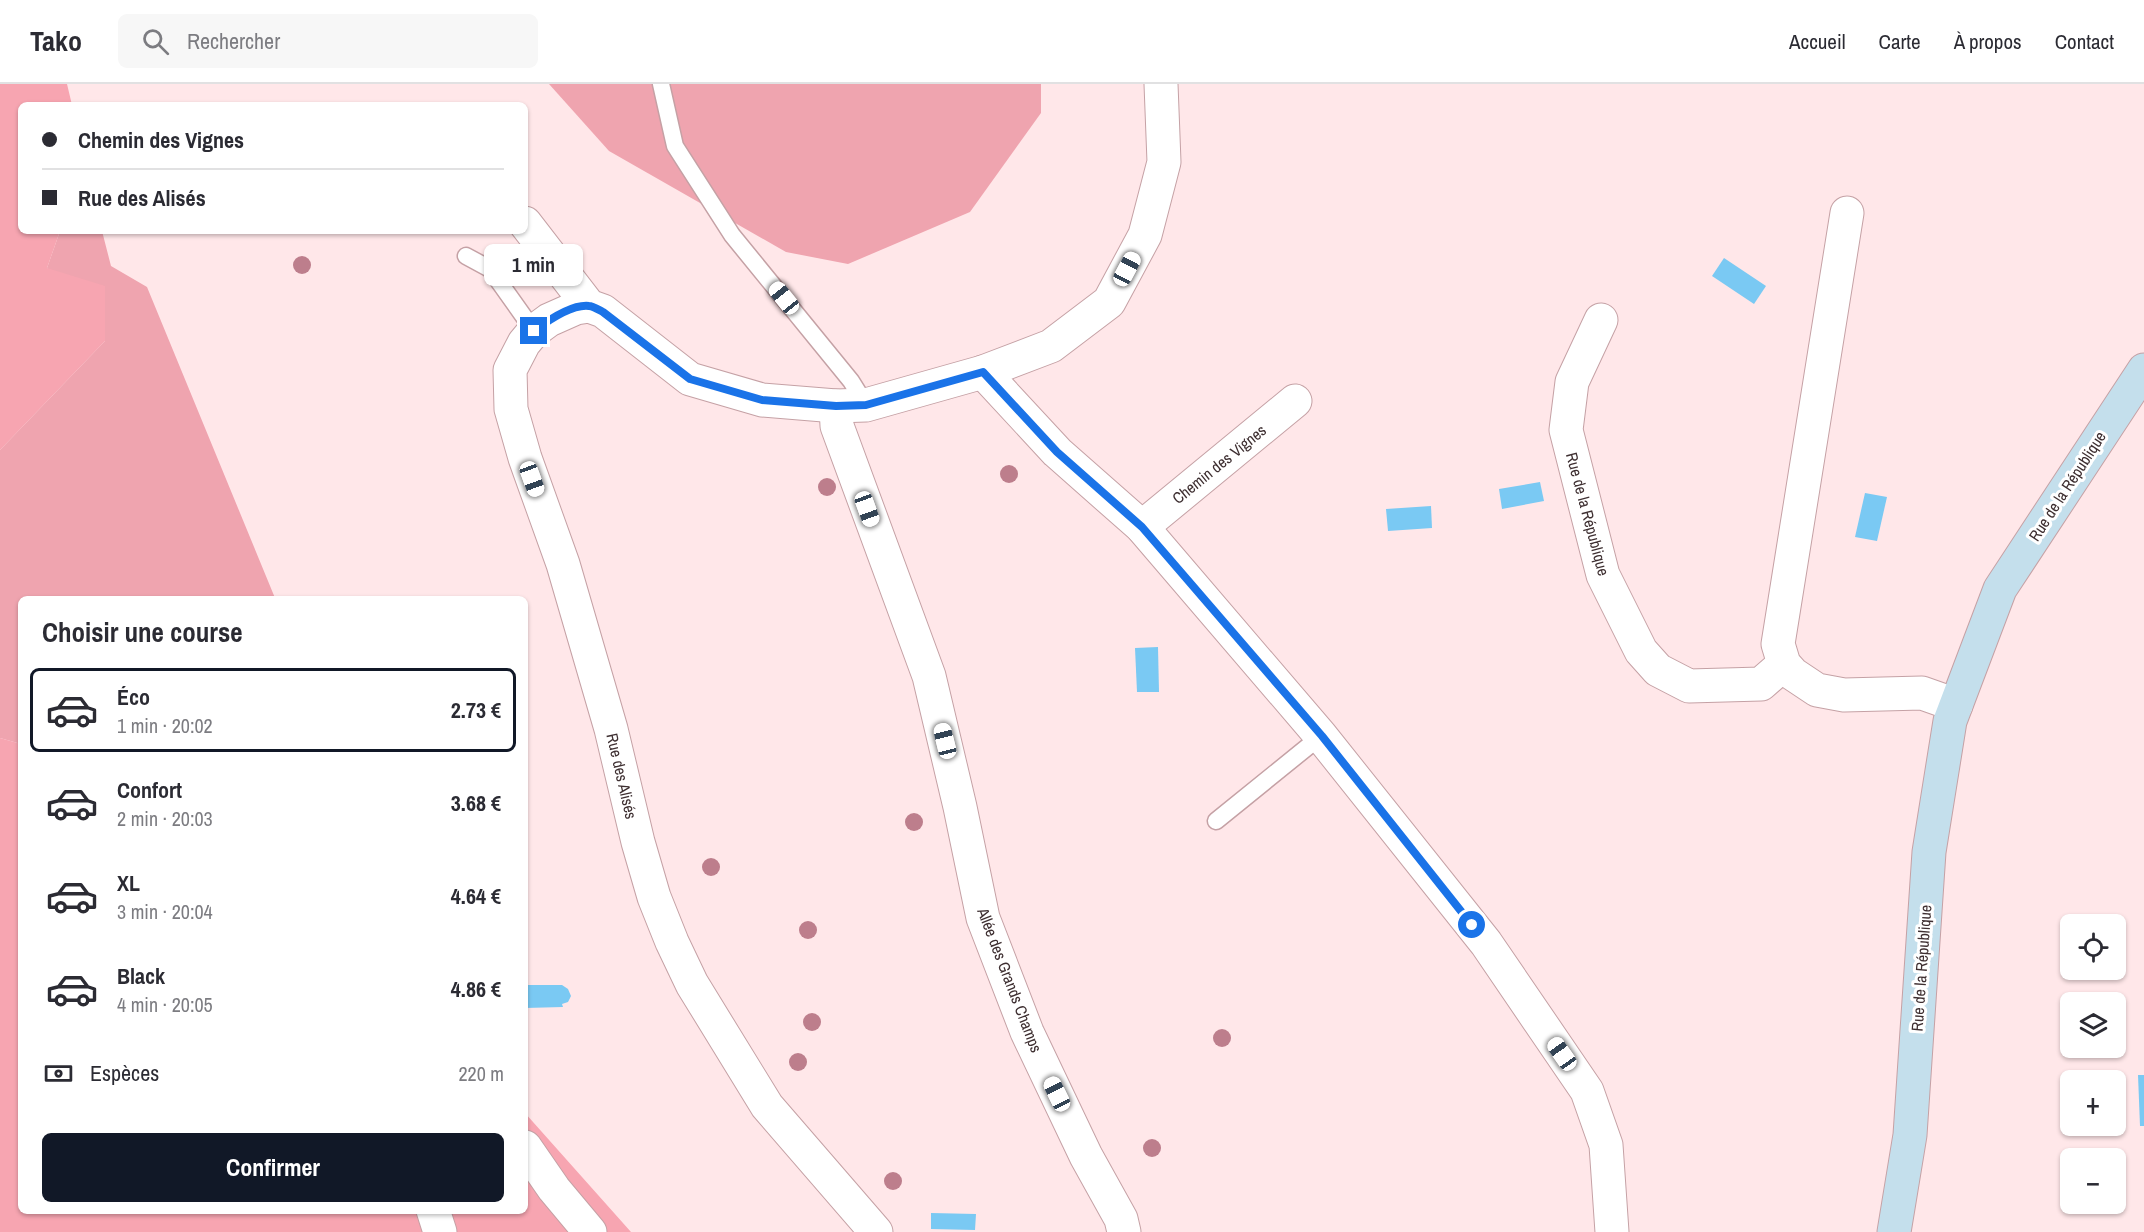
<!DOCTYPE html>
<html lang="fr">
<meta charset="utf-8">
<style>
:root{--surface:#fff;--page:#f7f7f7;--text:#2b2b33;--muted:#7c7c81;--line:#e1e1e2;--accent:#111827}
body{margin:0;font-family:"Archivo Narrow",sans-serif;background:var(--page);color:var(--text);height:100vh;display:flex;flex-direction:column;font-size:22px;white-space:nowrap}
*{box-sizing:border-box;margin:0}
p{font-size:20px;color:var(--muted)}
.icon{flex:none;width:33px;height:33px;fill:none;stroke:currentColor;stroke-width:2;stroke-linecap:round;stroke-linejoin:round}
.map{position:relative;flex:1;overflow:hidden}
.panel{position:absolute;left:18px;top:512px;width:510px;height:618px;display:flex;flex-direction:column;background:var(--surface);border-radius:9px;box-shadow:0 2px 4px #0004}
.panel>*{flex:none}
.banner{position:absolute;left:18px;top:18px;width:510px;height:132px;border-radius:9px;box-shadow:0 2px 4px #0004;display:grid;align-content:center;height:132px;padding:0 24px;background:var(--surface)}
.fabs{position:absolute;left:2060px;top:830px;display:grid;gap:12px}
.fabs a{display:grid;place-items:center;width:66px;height:66px;border-radius:9px;background:var(--surface);box-shadow:0 2px 4px #0004;font-size:30px}
.end{position:absolute;width:27px;height:27px;margin:-14px;border:8px solid #1a73e8;background:#fff;box-shadow:0 0 0 3px #fff}
.from{border-radius:50%}
.bubble{position:absolute;height:42px;border-radius:9px;background:var(--surface);box-shadow:0 2px 4px #0004;font-size:20px;font-weight:800;line-height:42px;text-align:center}
.car{position:absolute;width:18px;height:36px;margin:-18px -9px;border-radius:8px;box-shadow:0 0 4px 2px #0007;background:linear-gradient(#fff 24%,#345 0 40%,#fff 0 76%,#345 0 86%,#fff 0)}
.banner b{display:flex;align-items:center;gap:21px;height:57px;font-size:22px}
.banner b+b{border-top:2px solid var(--line)}
.banner i{width:15px;height:15px;background:var(--text)}
ul{padding:0;list-style:none}
li{display:flex;align-items:center;gap:18px;height:84px;margin:0 12px 9px;padding:0 12px;border:3px solid transparent;border-radius:9px}
li div{flex:1}
li b{display:block;font-size:22px}
li em{font-style:normal;font-weight:800}
li.selected{border-color:var(--accent)}
li>.icon{width:54px;height:54px;stroke-width:1.5}
h2{padding:0 24px;font-size:27px;line-height:72px}
.pay{display:flex;align-items:center;gap:15px;height:66px;padding:0 24px;font-size:22px}
.pay p{margin-inline-start:auto}
.action{display:flex;gap:12px;margin-top:auto;padding:12px 24px}
.action a{flex:1;height:69px;border-radius:9px;background:var(--accent);color:#fff;font-size:24px;font-weight:800;line-height:69px;text-align:center}
header{display:flex;align-items:center;gap:36px;box-sizing:border-box;height:84px;padding:0 30px;background:var(--surface);border-bottom:2px solid var(--line)}
header strong{font-size:28px}
nav{display:flex;gap:33px;margin-inline-start:auto;font-size:21px}
.search{width:420px;height:54px;background:var(--page);display:flex;align-items:center;gap:15px;box-sizing:border-box;padding:0 21px;border-radius:9px;color:var(--muted);font-size:22px}
.map>svg:first-child{display:block}
</style>
<header>
<strong>Tako</strong>
<div class="search"><svg class="icon" aria-label="search" viewBox="0 0 24 24"><circle cx="10" cy="10" r="6"/><path d="M15 15l6 6"/></svg>Rechercher</div>
<nav><a>Accueil</a><a>Carte</a><a>À propos</a><a>Contact</a></nav>
</header>
<div class="map">
<svg width="2144" height="1148" viewBox="0 0 2144 1148">
<rect width="100%" height="100%" fill="#ffe7e9"/>
<g fill="#efa4af">
<path d="M549,0H1041V29L970,128L848,180L786,168L609,67Z"/>
<path d="M60,147H102L111,182L147,203L275,514H21V660L0,654V366L105,257L47,184Z"/>
</g>
<g fill="#f7a5b1">
<path d="M0,0H67L72,21H21V147H60L47,184L105,202V257L0,366Z"/>
<path d="M0,654L21,660V1126H525V1029L631,1148H0Z"/>
</g>
<g fill="#7ac9f3">
<path d="M1724,174L1766,202L1754,220L1712,192Z"/>
<path d="M1540,398L1544,417L1502,425L1499,405Z"/>
<path d="M1865,409L1887,413L1877,457L1855,453Z"/>
<path d="M1431,422L1432,444L1388,447L1386,425Z"/>
<path d="M1158,563L1159,608H1137L1135,564Z"/>
<path d="M525,901H562L568,905L571,912L568,918L562,920L563,923L525,924Z"/>
<path d="M2138,991H2144V1042H2140Z"/>
<path d="M931,1129L976,1130L975,1146L931,1145Z"/>
</g>
<g fill="none" stroke-linecap="round" stroke-linejoin="round">
<defs>
<g id="lane">
<path d="M661,0L675,62L732,151L851,297L866,321"/>
<path d="M466,172L490,185L534,247"/>
<path d="M1216,737L1321,652"/>
</g>
<g id="street">
<path d="M1847,129L1778,560L1784,580L1793,590L1817,606L1844,611L1922,609L1956,621"/>
<path d="M525,139L589,222L603,227L690,295L762,316L836,322L866,321L983,288L1051,262L1109,218L1145,151L1164,78L1161,0"/>
<path d="M589,222L576,224L549,236L534,247L524,259L510,286L511,325L525,374L563,480L611,645L638,758L654,813L672,858L692,900L767,1022L876,1148"/>
<path d="M1601,236L1572,298L1566,346L1603,491L1641,567L1658,586L1689,602L1761,600L1784,580"/>
<path d="M983,288L1057,368L1142,443L1321,652L1486,859L1587,1007L1606,1061L1612,1148"/>
<path d="M836,322L837,342L929,592L960,723L983,834L1027,948L1086,1072L1121,1135L1124,1148"/>
<path d="M1142,443L1295,317"/>
<path d="M525,1063L554,1105L590,1148"/>
<path d="M433,1126L440,1148"/>
</g>
<path id="secondary" d="M1894,1148L1910,1051L1929,768L1950,637L2000,505L2144,286"/>
</defs>
<use href="#lane" stroke="#c5a1a5" stroke-width="19"/>
<use href="#street" stroke="#c5a1a5" stroke-width="35"/>
<use href="#secondary" stroke="#c5a1a5" stroke-width="35"/>
<use href="#lane" stroke="#fff" stroke-width="16"/>
<use href="#street" stroke="#fff" stroke-width="33"/>
<use href="#secondary" stroke="#c4dfec" stroke-width="33"/>
</g>
<g fill="#bd7e8c">
<circle cx="302" cy="181" r="9"/>
<circle cx="1009" cy="390" r="9"/>
<circle cx="827" cy="403" r="9"/>
<circle cx="914" cy="738" r="9"/>
<circle cx="711" cy="783" r="9"/>
<circle cx="808" cy="846" r="9"/>
<circle cx="812" cy="938" r="9"/>
<circle cx="1222" cy="954" r="9"/>
<circle cx="798" cy="978" r="9"/>
<circle cx="1152" cy="1064" r="9"/>
<circle cx="893" cy="1097" r="9"/>
</g>
<g fill="none" stroke-linecap="round" stroke-linejoin="round">
<path stroke="#1a73e8" stroke-width="8" d="M534,247C546,238 572,220 589,222C593,222 599,226 603,228L690,295L762,316L836,322L866,321L983,288L1057,368L1142,443L1322,652L1472,841"/>
</g>
<g text-anchor="middle" dominant-baseline="central" stroke-width="6" stroke-linejoin="round" paint-order="stroke">
<g font-size="16" fill="#3e2f31" stroke="#fff">
<text transform="translate(1219 380) rotate(-39)">Chemin des Vignes</text>
<text transform="translate(2067 402) rotate(-57)">Rue de la République</text>
<text transform="translate(1588 430) rotate(75)">Rue de la République</text>
<text transform="translate(622 692) rotate(77)">Rue des Alisés</text>
<text transform="translate(1921 884) rotate(-86)">Rue de la République</text>
<text transform="translate(1010 896) rotate(69)">Allée des Grands Champs</text>
</g>
</g>
</svg>
<div class="fabs">
<a><svg class="icon" aria-label="locate" viewBox="0 0 24 24"><circle cx="12" cy="12" r="6"/><path d="M12 2v4M12 18v4M2 12h4M18 12h4"/></svg></a>
<a><svg class="icon" aria-label="layers" viewBox="0 0 24 24"><path d="M12 4l9 5-9 5-9-5zM3 14l9 5 9-5"/></svg></a>
<a>+</a>
<a>−</a>
</div>
<i class="end from" style="left:1472px;top:841px"></i>
<i class="end" style="left:534px;top:247px"></i>
<div class="bubble" style="left:484px;top:160px;width:99px">1 min</div>
<i class="car" style="left:1127px;top:185px;rotate:28deg"></i>
<i class="car" style="left:784px;top:214px;rotate:321deg"></i>
<i class="car" style="left:532px;top:395px;rotate:160deg"></i>
<i class="car" style="left:867px;top:425px;rotate:160deg"></i>
<i class="car" style="left:945px;top:657px;rotate:346deg"></i>
<i class="car" style="left:1562px;top:970px;rotate:325deg"></i>
<i class="car" style="left:1057px;top:1010px;rotate:334deg"></i>
<div class="banner">
<b><i class="from"></i>Chemin des Vignes</b>
<b><i></i>Rue des Alisés</b>
</div>
<section class="panel">
<h2>Choisir une course</h2>
<ul>
<li class="selected"><svg class="icon" aria-label="car" viewBox="0 0 24 24"><path d="M5 17H2v-5l4-1 3-4h7l3 4 3 1v5h-3M9 17h6M6 11h13"/><circle cx="7" cy="17" r="2"/><circle cx="17" cy="17" r="2"/></svg><div><b>Éco</b><p>1 min · 20:02</p></div><em>2.73 €</em></li>
<li><svg class="icon" aria-label="car" viewBox="0 0 24 24"><path d="M5 17H2v-5l4-1 3-4h7l3 4 3 1v5h-3M9 17h6M6 11h13"/><circle cx="7" cy="17" r="2"/><circle cx="17" cy="17" r="2"/></svg><div><b>Confort</b><p>2 min · 20:03</p></div><em>3.68 €</em></li>
<li><svg class="icon" aria-label="car" viewBox="0 0 24 24"><path d="M5 17H2v-5l4-1 3-4h7l3 4 3 1v5h-3M9 17h6M6 11h13"/><circle cx="7" cy="17" r="2"/><circle cx="17" cy="17" r="2"/></svg><div><b>XL</b><p>3 min · 20:04</p></div><em>4.64 €</em></li>
<li><svg class="icon" aria-label="car" viewBox="0 0 24 24"><path d="M5 17H2v-5l4-1 3-4h7l3 4 3 1v5h-3M9 17h6M6 11h13"/><circle cx="7" cy="17" r="2"/><circle cx="17" cy="17" r="2"/></svg><div><b>Black</b><p>4 min · 20:05</p></div><em>4.86 €</em></li>
</ul>
<div class="pay"><svg class="icon" aria-label="cash" viewBox="0 0 24 24"><path d="M3 7h18v10H3z"/><circle cx="12" cy="12" r="2"/></svg>Espèces<p>220 m</p></div>
<div class="action"><a>Confirmer</a></div>
</section>
</div>
